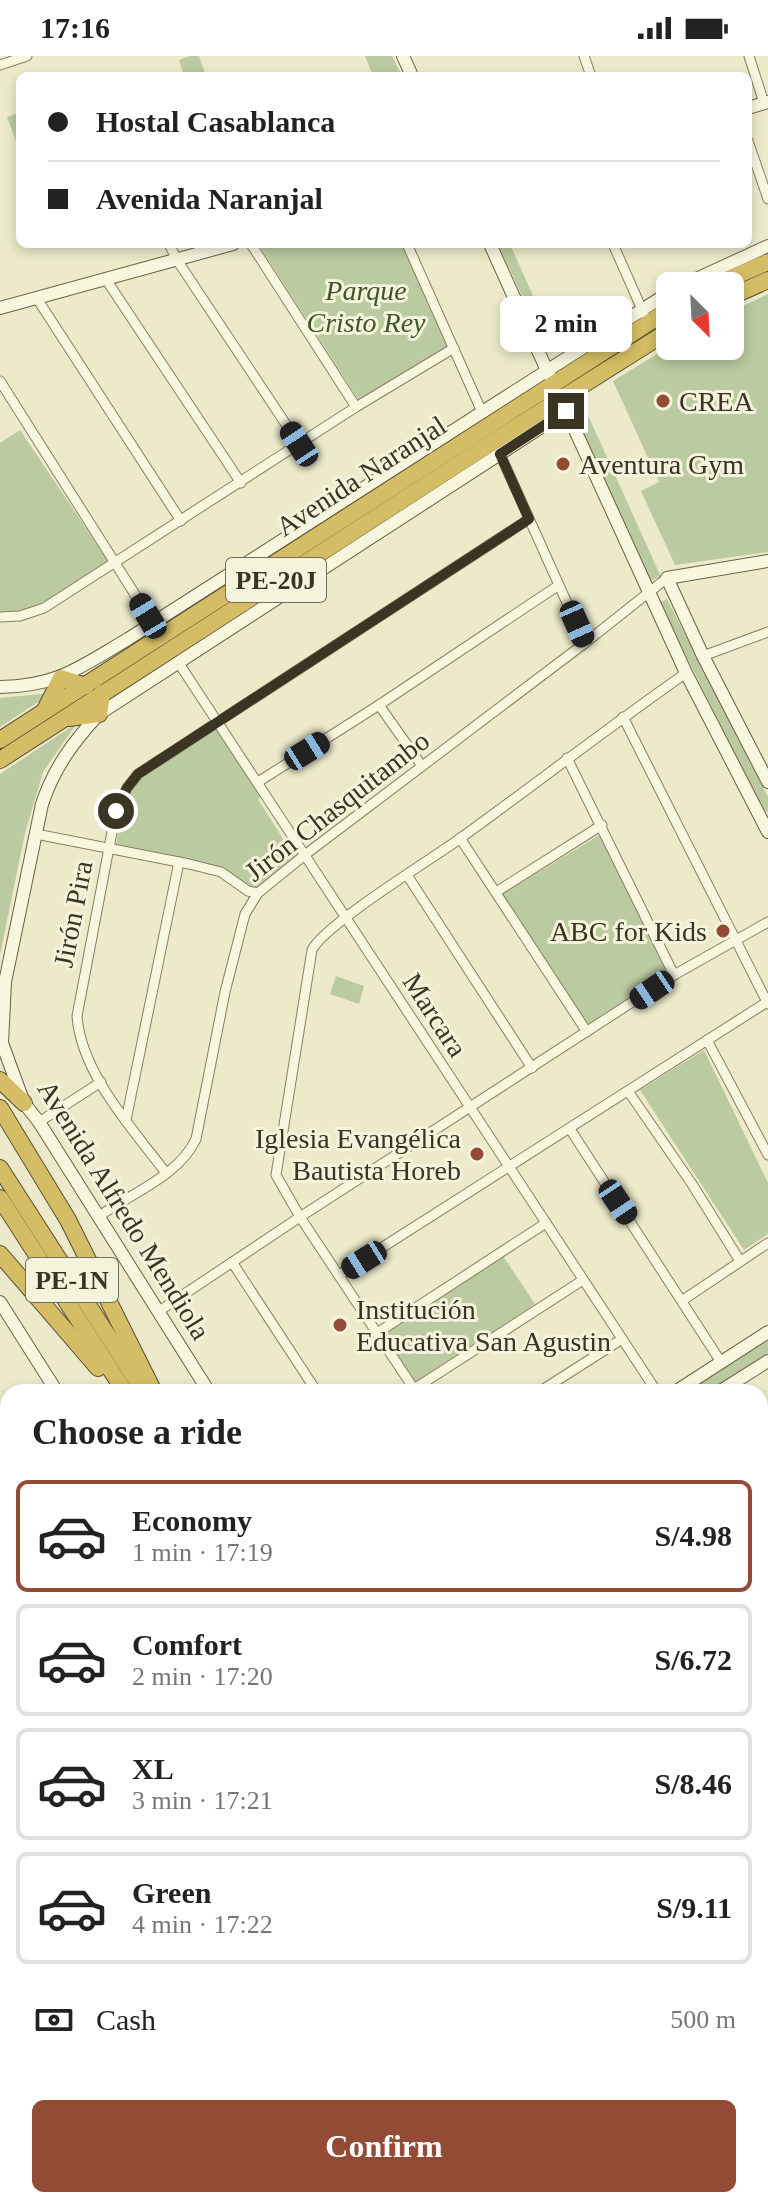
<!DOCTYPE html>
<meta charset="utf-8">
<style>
:root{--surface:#fff;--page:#f2f2f2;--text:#222;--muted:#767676;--line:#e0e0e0;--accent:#934b35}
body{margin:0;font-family:Georgia,serif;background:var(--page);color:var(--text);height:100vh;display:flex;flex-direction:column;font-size:30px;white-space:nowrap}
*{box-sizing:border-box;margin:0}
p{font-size:26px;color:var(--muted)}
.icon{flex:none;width:44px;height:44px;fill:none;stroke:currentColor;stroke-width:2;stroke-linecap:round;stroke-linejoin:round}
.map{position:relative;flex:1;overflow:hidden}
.sheet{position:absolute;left:0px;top:1328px;width:768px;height:824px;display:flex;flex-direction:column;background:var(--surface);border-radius:24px 24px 0 0;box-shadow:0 4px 12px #0003}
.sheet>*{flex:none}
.top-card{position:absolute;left:16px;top:16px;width:736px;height:176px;border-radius:12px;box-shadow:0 4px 12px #0003;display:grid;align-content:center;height:176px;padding:0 32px;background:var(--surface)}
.needle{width:52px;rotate:156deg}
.buttons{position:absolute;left:656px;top:216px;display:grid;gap:16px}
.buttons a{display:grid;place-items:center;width:88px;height:88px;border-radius:12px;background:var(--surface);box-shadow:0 4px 12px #0003;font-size:40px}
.end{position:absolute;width:36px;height:36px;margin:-18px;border:10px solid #3a3423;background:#fff;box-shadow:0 0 0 4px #fff}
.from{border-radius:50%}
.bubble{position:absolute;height:56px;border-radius:12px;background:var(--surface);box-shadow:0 4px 12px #0003;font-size:26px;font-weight:600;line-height:56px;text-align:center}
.car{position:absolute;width:24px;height:48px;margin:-24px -12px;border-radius:10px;box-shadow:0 0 6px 2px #0007;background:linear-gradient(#222 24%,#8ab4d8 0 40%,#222 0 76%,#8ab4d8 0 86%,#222 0)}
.top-card b{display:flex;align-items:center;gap:28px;height:76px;font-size:30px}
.top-card b+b{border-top:2px solid var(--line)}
.top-card i{width:20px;height:20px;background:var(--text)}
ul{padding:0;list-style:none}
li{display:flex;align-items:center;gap:24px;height:112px;margin:0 16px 12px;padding:0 16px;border:4px solid var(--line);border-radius:12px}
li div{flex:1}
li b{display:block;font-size:30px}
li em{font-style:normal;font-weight:600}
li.on{border-color:var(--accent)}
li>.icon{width:72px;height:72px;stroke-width:1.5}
h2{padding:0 32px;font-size:36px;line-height:96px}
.pay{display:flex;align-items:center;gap:20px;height:88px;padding:0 32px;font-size:30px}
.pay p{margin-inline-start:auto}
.primary-button{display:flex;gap:16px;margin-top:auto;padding:16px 32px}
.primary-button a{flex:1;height:92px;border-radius:12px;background:var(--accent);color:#fff;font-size:32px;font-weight:600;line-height:92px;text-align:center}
.status{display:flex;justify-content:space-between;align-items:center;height:56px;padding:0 40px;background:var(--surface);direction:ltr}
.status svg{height:22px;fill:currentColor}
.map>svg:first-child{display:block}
</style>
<div class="status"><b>17:16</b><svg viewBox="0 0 49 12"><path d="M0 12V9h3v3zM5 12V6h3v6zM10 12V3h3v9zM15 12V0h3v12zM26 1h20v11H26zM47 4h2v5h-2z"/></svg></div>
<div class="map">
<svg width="768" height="2152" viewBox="0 0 768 2152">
<rect width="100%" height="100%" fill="#eceacb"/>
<g fill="#bbcaa0">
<path d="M190,0H199L206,20H184L179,4Z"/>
<path d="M365,0H392L402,20H373Z"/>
<path d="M20,56V96L7,61Z"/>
<path d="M261,188H402L448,292L360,346L260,191Z"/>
<path d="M498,188H510L545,267L536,271Z"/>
<path d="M768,238V496L675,509L641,435L659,426L613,325L670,290H730V256Z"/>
<path d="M585,356L587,357L661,521L649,525L576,361Z"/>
<path d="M20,374L108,505C73,529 44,555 0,557V387Z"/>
<path d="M667,543L768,741V756L762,753L661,549V546Z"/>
<path d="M52,637L0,671V642Z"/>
<path d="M77,667L43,716L25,777L0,899V718Z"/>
<path d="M216,673L219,674L262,740L258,743L285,786L291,784L298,794L296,801L260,831L253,833L219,812L116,788C120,770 122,749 133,733C149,710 192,689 216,673Z"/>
<path d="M601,778L670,918L586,970L501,839Z"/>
<path d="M336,920L364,930L359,948L330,938Z"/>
<path d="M704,994L768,1127V1178L744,1194L640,1034Z"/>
<path d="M503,1200L535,1248L414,1327L382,1278Z"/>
<path d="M768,1284V1297L707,1336H686Z"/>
<path d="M768,1419V1678L760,1665V1425Z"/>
<path d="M768,2129V2149L763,2152H742L745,2144H760V2135Z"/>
<path d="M588,2144H621L626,2152H593Z"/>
</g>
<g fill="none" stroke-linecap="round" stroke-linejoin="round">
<defs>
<g id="street">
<path d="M584,0L591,20"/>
<path d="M749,0L764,47"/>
<path d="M0,9L27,0"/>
<path d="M748,85L768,143"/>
<path d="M169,188L177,204L299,388"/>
<path d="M251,188L356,351"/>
<path d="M407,188L482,356"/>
<path d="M613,188L644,258"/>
<path d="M105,222L241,427"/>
<path d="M36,241L181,465"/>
<path d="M0,325L153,567"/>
<path d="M500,398L585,587"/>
<path d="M0,561L20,560L44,552L356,351L454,292"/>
<path d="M703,600L768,576"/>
<path d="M178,606L657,1336"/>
<path d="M379,649L422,710"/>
<path d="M623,661L768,948"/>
<path d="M567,702L674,919"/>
<path d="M258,726L379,649L559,529"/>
<path d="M36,778L189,808L221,816L248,835L258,837"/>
<path d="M460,782L587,976"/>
<path d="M407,819L532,1012"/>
<path d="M496,836L602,769"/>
<path d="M707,984L768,1099"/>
<path d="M628,1035L692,1128L740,1205"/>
<path d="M126,1064L179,806"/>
<path d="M39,1066L101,1026"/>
<path d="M570,1073L721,1306"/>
<path d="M166,1117C132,1072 81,1017 77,960L116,755L127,732L138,718L529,463"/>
<path d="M98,1161C131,1137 179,1120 196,1083L225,936L245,858L258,837L306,798L585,587L667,522"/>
<path d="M232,1206L317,1336"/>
<path d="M339,1219L767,946"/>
<path d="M683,1244L768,1187"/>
<path d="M159,1255L300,1161L674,919L768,866"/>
<path d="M377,1277L546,1167"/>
<path d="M414,1333L583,1224"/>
<path d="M416,1336L300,1161L276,1119L312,894C324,869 430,804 458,784C534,729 609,671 686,617"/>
<path d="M539,1336L622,1283"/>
<path d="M760,1676L768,1688"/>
<path d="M760,1802L768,1813"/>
<path d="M760,1845L768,1834"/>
<path d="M760,1947L768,1939"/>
<path d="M760,2038L768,2032"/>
<path d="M760,2056L768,2068"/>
<path d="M153,2144L159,2152"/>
<path d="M326,2144L332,2152"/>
<path d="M448,2144L453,2152"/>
<path d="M42,2152L54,2144"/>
<path d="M293,2152L305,2144"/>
<path d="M464,2152L475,2144"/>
</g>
<g id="secondary">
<path d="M403,0L412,20"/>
<path d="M748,52L768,46"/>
<path d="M490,188L549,319"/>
<path d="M681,230L768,190"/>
<path d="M0,252L233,188"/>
<path d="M564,350L686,617L768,776"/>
<path d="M768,505L667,522L703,600L768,726"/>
<path d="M0,631C58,630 80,611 128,583L670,236"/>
<path d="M0,1246L57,1336"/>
<path d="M209,1336L39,1066L24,1047L2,987L5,926L42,748C54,712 73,686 99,658L566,355L580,333"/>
<path d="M675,1336L768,1276"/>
<path d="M719,1336L768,1305"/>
<path d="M0,1957L8,1951"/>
<path d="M760,2128L768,2123"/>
<path d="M575,2144L580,2152"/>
<path d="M722,2152L735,2144"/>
<path d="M766,2152L768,2151"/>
</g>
<g id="highway">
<path d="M713,230L768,206"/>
<path d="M730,241L768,224"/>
<path d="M45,654L61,622L86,630"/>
<path d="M69,662L99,658L102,637"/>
<path d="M0,684L670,253"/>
<path d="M0,704L494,385L670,274"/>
<path d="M0,1024L24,1047"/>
<path d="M0,1052L68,1164L154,1336"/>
<path d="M0,1112L144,1336"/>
<path d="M0,1142L125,1336"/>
<path d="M0,1198L98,1312"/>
<path d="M645,2144L650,2152"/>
<path d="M665,2144L670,2152"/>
</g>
</defs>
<use href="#street" stroke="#887f60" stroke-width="11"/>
<use href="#secondary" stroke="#6a6043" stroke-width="14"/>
<use href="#highway" stroke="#574d34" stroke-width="18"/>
<use href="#street" stroke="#f7f6df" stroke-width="9"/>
<use href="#secondary" stroke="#f7f6df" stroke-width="12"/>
<use href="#highway" stroke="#d4bd64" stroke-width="16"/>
</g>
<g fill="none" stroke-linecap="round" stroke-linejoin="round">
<path stroke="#3a3423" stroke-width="10" d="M116,755L127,732L138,718L529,463L500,398L566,355"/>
</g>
<g fill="#934b35" stroke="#f4f3db" stroke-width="3">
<circle cx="663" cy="345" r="8"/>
<circle cx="563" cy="408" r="8"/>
<circle cx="723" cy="875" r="8"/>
<circle cx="477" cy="1098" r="8"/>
<circle cx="340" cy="1269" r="8"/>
</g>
<g text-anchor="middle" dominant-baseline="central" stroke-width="6" stroke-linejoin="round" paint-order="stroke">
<g fill="#f4f3db" stroke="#726d5a" stroke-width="2">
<rect x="226" y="502" width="100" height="44" rx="6"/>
<rect x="26" y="1202" width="92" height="44" rx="6"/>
</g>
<g font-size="26" font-weight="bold" fill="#3a3423">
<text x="276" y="524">PE-20J</text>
<text x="72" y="1224">PE-1N</text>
</g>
<g font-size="28" font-style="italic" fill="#40552b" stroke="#f4f3db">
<text x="366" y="234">Parque<tspan x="366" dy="32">Cristo Rey</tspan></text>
</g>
<g font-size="28" fill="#3a3423" stroke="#f4f3db" text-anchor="start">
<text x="679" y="345">CREA</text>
<text x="579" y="408">Aventura Gym</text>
<text x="707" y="875" text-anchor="end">ABC for Kids</text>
<text x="461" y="1082" text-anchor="end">Iglesia Evangélica<tspan x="461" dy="32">Bautista Horeb</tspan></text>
<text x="356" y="1253">Institución<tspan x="356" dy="32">Educativa San Agustin</tspan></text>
</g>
<g font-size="28" fill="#3a3423" stroke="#f4f3db">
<text transform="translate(361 420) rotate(-33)">Avenida Naranjal</text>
<text transform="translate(337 750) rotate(-38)">Jirón Chasquitambo</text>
<text transform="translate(73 858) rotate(-79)">Jirón Pira</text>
<text transform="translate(435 959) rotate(57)">Marcara</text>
<text transform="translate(124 1154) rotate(58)">Avenida Alfredo Mendiola</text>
</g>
</g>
</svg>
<div class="buttons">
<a><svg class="needle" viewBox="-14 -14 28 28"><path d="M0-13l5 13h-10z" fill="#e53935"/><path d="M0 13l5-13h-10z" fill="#767676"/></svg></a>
</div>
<i class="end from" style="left:116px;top:755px"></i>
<i class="end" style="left:566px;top:355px"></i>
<div class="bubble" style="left:500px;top:240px;width:132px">2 min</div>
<i class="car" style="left:299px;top:388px;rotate:327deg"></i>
<i class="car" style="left:148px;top:560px;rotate:329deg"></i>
<i class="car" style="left:577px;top:568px;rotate:156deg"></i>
<i class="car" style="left:307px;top:695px;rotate:58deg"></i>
<i class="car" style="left:652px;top:934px;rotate:236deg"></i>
<i class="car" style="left:618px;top:1146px;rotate:146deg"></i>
<i class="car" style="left:364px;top:1204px;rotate:238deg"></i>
<div class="top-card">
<b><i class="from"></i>Hostal Casablanca</b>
<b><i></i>Avenida Naranjal</b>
</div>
<section class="sheet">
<h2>Choose a ride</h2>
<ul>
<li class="on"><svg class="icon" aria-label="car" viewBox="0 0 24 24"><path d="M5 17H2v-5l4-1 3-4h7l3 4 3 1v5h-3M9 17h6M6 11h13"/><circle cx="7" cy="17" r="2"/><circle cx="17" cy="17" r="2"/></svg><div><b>Economy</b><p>1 min · 17:19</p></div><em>S/4.98</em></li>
<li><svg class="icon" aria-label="car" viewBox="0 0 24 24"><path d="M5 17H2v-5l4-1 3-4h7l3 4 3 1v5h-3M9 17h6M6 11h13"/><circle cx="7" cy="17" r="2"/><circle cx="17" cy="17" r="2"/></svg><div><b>Comfort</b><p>2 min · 17:20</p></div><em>S/6.72</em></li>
<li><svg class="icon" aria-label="car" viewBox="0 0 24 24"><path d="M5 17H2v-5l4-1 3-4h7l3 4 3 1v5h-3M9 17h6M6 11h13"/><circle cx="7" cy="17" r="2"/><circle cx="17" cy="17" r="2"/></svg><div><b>XL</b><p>3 min · 17:21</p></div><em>S/8.46</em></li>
<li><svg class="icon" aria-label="car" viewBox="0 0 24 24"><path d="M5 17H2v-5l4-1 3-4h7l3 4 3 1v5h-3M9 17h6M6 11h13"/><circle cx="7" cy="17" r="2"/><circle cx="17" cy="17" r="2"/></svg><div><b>Green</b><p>4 min · 17:22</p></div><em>S/9.11</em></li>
</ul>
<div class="pay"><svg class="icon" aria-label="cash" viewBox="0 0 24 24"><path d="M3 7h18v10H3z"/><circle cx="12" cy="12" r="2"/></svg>Cash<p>500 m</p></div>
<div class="primary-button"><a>Confirm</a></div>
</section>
</div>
